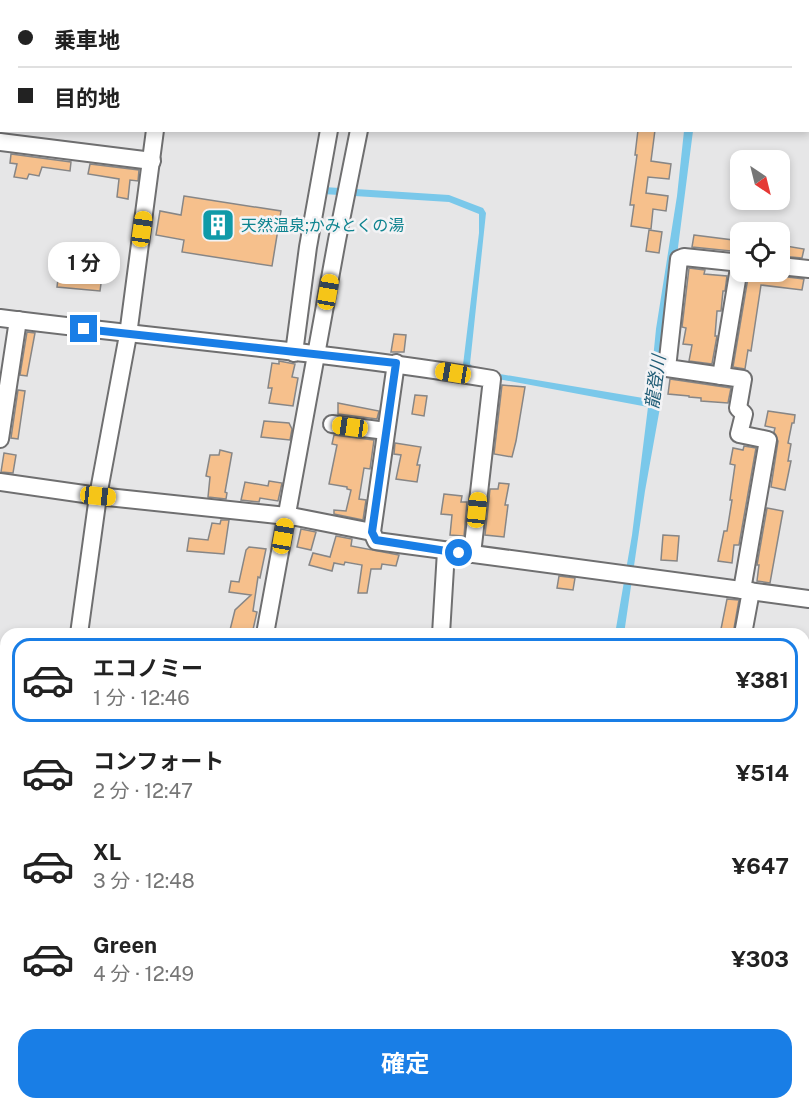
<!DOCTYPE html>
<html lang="ja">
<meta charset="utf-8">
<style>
:root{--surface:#fff;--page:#f2f2f2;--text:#222;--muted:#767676;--line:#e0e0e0;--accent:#197ee6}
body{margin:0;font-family:"Public Sans","Noto Sans JP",sans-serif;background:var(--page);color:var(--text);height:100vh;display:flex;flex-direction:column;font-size:22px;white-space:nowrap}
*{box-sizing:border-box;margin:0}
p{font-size:20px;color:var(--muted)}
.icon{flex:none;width:33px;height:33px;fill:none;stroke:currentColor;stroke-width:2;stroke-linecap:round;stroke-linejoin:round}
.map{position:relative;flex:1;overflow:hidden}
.panel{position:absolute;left:0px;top:628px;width:810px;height:482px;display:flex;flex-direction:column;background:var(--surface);border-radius:18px 18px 0 0;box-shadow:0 3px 9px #0003}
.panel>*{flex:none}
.top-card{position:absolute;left:0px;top:0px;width:810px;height:132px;box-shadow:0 3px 9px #0003;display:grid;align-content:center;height:132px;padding:0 18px;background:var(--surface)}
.needle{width:39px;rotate:145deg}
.buttons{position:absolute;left:730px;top:150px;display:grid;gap:12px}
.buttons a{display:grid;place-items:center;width:60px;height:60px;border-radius:12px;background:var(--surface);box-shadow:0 3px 9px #0003;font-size:30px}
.end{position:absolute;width:27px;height:27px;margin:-14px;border:8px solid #197ee6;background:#fff;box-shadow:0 0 0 3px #fff}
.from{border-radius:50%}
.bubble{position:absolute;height:42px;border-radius:18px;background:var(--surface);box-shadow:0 3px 9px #0003;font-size:20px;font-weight:700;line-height:42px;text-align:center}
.car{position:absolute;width:18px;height:36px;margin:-18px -9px;border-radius:8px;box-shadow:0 0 4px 2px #0007;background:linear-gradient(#f5c518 24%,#345 0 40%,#f5c518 0 76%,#345 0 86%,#f5c518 0)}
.top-card b{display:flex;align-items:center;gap:21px;height:57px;font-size:22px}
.top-card b+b{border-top:2px solid var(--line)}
.top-card i{width:15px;height:15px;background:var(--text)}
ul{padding:10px 0 0;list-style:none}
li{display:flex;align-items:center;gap:18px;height:84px;margin:0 12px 9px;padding:0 6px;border:3px solid transparent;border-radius:18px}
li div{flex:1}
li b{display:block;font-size:22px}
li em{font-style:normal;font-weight:700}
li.current{border-color:var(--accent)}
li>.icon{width:54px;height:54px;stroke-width:1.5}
.cta{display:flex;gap:12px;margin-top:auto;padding:12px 18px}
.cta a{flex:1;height:69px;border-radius:18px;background:var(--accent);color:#fff;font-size:24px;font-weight:700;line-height:69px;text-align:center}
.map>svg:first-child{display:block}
</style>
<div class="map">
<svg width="809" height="1109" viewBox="0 0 809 1109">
<rect width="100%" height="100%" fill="#e6e6e7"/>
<path fill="#7ac8ea" d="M684,131H693L663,364L661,402L645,491L624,634H615L632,535L648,407L466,373L463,365L479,233V214L449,202L323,194L324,187L449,195L483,208L486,213L470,364L476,370L649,399L656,329L677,196Z"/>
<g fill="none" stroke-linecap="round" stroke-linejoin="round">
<path stroke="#7ac8ea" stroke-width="20" d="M24,1109L25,1104"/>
</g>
<g fill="#f6c08c" stroke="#878686" stroke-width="1.5">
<path d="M638,130H655L651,161L671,164L669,179L648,177L646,193L668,196L666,211L653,209L651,229L631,226L634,205H630L637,155H635Z"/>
<path d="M11,154L71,162L70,171L42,167L39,176L29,174L27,179L14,177L17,164L10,163Z"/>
<path d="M90,164L139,170L138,181L130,180L128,199L117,197L119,179L88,174Z"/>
<path d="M184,196L281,211L272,266L182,252L184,240L156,235L160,211L181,215Z"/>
<path d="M649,230L662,232L659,253L646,251Z"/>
<path d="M694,235L741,241V252L692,247Z"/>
<path d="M780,245L804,249L802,258L780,256Z"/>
<path d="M689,268L705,270L704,274L727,276L725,291H723L721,311H717L715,336H717L712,364L689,361L692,345L683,344L686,328L682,327Z"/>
<path d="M59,271L102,276L100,291L57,287Z"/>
<path d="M752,272H771L779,276L804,279L802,290L761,285L751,351L748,350L745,369L733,367L748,278L750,279Z"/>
<path d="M27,332L35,333L27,376L20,375Z"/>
<path d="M394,334L406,335L404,352H391Z"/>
<path d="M279,361L295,364L292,377L298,378L293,406L269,403L272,388H268L272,363L279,364Z"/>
<path d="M670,379L731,388L728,403L701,401V398L689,397V396L668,394Z"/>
<path d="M502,385L525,387L516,441L512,457L494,454Z"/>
<path d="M18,390L25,391L18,439L11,438Z"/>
<path d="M415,395L427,396L424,416L412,414Z"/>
<path d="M338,403L379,411L377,419L338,414Z"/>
<path d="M768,411L795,415L794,423H792L788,443L791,444L788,461H791L785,490L771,487L778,441L774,432L775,428L765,426Z"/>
<path d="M264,421L289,423L292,429L290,440L261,437Z"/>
<path d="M334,435L374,440L370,469L364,468L359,499L366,500L363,520L334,514V510L346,511L351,490L347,489V487L329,484L337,445L332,444Z"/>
<path d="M395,443L421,447L417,465H420L417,482L396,479L401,455L394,454Z"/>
<path d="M744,446L756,448L739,545H734L732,563L718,561L724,531H727L732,500H730L735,465L730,464L733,448L743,450Z"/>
<path d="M220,450L232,453L225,492L227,493L226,499L208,497L210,477L206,476L210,455H219Z"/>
<path d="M4,453L16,455L13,473L1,472Z"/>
<path d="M269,481L282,483L278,501L260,498L259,502L241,500L245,482L268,486Z"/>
<path d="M499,483L509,484L505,505H508L504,537L485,535L490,489H498Z"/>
<path d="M444,494L462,496L461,502H467L464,536L450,535L452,515L441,514Z"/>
<path d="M767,508L783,511L770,583L757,581L759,565H757Z"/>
<path d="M221,520H229L224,554L187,551L189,538L208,540L212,523L220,524Z"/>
<path d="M301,529L316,532L311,550L297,547Z"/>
<path d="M663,535L679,536L677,561L661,560Z"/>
<path d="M336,536L352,539L351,546L399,555L396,566L382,564L381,569H371L367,593H358L362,565L345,562L344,565L334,563L332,571L309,565L313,553L330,557Z"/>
<path d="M249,547L266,549L260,578L258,577L253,611L257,612L252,634H229L235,610L251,595L229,592L231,581L239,582L246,550Z"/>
<path d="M559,576L575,578L573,590L557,588Z"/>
<path d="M727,599L739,600L733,634H720Z"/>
</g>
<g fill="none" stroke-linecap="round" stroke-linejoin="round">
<defs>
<g id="minor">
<path d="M277,0L289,2"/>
<path d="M167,2V0"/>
<path d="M347,2V0"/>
<path d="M385,2V0"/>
<path d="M537,2V0"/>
<path d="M714,2L715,0"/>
<path d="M808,59H809"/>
<path d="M0,142L152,161"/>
<path d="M741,263L684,257L679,259L667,368L743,379L738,408L744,414L739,434L768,440L742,590"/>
<path d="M780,266L809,269"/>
<path d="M0,318C164,339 329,352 492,379L472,554"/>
<path d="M294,353L308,247L329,130"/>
<path d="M396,363L372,532L376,541L809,599"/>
<path d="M721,376L740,262"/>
<path d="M332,424L386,431"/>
<path d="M0,439L18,320"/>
<path d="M0,482L98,496L296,517L372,532"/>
<path d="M79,634L98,496L128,335L155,130"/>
<path d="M265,634L337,240L359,130"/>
<path d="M441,634L446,551"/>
<path d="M743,634L751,591"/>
<path d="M0,930L6,931"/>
<path d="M804,966H809"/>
<path d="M0,1047H6"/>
<path d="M569,1104L599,1109"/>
<path d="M3,1109L6,1093"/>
<path d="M173,1109L174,1104"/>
<path d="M380,1109L381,1104"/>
<path d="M542,1109L544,1104"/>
<path d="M752,1109L754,1104"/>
</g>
</defs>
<use href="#minor" stroke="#6f6f70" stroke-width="20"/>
<path stroke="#989898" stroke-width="2" stroke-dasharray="6 3" stroke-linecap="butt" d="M0,867H6"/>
<use href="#minor" stroke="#fff" stroke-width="16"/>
</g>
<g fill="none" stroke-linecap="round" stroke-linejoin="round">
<path stroke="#197ee6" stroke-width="8" d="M84,329L396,363L372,532L376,540L459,553"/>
</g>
<defs>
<symbol id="building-square" viewBox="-11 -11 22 22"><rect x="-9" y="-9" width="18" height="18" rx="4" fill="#0f9aa8" stroke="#f3f3f5"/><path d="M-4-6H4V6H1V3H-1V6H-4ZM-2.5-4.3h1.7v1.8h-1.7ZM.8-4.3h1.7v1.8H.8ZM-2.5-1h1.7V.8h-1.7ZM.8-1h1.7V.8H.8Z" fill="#fff"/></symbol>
</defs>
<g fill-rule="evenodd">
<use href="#building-square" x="199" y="206" width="38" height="38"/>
</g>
<g text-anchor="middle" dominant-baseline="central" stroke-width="5" stroke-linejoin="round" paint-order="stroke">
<g font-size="16" fill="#0d838f" stroke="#f3f3f5" text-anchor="start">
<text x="241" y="225">天然温泉;かみとくの湯</text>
</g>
<g font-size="18" font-style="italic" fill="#215d76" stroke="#f3f3f5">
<text transform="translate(655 382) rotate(-82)">龍登川</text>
</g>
</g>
</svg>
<div class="buttons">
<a><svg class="needle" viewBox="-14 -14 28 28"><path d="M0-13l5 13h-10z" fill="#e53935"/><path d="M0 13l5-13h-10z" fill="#767676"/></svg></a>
<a><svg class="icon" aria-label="locate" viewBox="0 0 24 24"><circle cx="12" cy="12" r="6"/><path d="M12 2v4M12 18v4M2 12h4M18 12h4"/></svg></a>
</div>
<i class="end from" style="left:459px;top:553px"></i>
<i class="end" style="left:84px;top:329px"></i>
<div class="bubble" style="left:48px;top:242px;width:72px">1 分</div>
<i class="car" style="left:142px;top:229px;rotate:8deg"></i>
<i class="car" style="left:328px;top:292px;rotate:10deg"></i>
<i class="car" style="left:453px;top:373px;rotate:279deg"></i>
<i class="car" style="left:350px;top:427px;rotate:278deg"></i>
<i class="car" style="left:98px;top:496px;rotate:96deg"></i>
<i class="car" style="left:477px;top:510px;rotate:6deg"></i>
<i class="car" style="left:283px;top:536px;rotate:10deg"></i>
<div class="top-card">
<b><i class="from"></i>乗車地</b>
<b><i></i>目的地</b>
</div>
<section class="panel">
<ul>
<li class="current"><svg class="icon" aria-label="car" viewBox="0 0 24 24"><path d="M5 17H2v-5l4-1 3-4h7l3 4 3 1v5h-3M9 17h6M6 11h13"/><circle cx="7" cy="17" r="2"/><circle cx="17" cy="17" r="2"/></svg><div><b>エコノミー</b><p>1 分 · 12:46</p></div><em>¥381</em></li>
<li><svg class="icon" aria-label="car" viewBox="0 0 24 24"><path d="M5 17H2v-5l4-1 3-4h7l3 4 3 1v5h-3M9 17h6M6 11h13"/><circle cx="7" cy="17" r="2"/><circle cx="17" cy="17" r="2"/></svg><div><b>コンフォート</b><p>2 分 · 12:47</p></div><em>¥514</em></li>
<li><svg class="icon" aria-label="car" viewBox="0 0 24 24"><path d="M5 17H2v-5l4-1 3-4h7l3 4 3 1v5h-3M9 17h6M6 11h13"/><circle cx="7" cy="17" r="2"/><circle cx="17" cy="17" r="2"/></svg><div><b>XL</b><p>3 分 · 12:48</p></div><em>¥647</em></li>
<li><svg class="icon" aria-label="car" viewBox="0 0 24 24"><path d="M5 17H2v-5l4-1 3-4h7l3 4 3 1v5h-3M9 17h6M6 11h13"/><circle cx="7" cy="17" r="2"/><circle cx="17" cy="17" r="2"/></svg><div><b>Green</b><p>4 分 · 12:49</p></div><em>¥303</em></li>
</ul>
<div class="cta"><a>確定</a></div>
</section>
</div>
